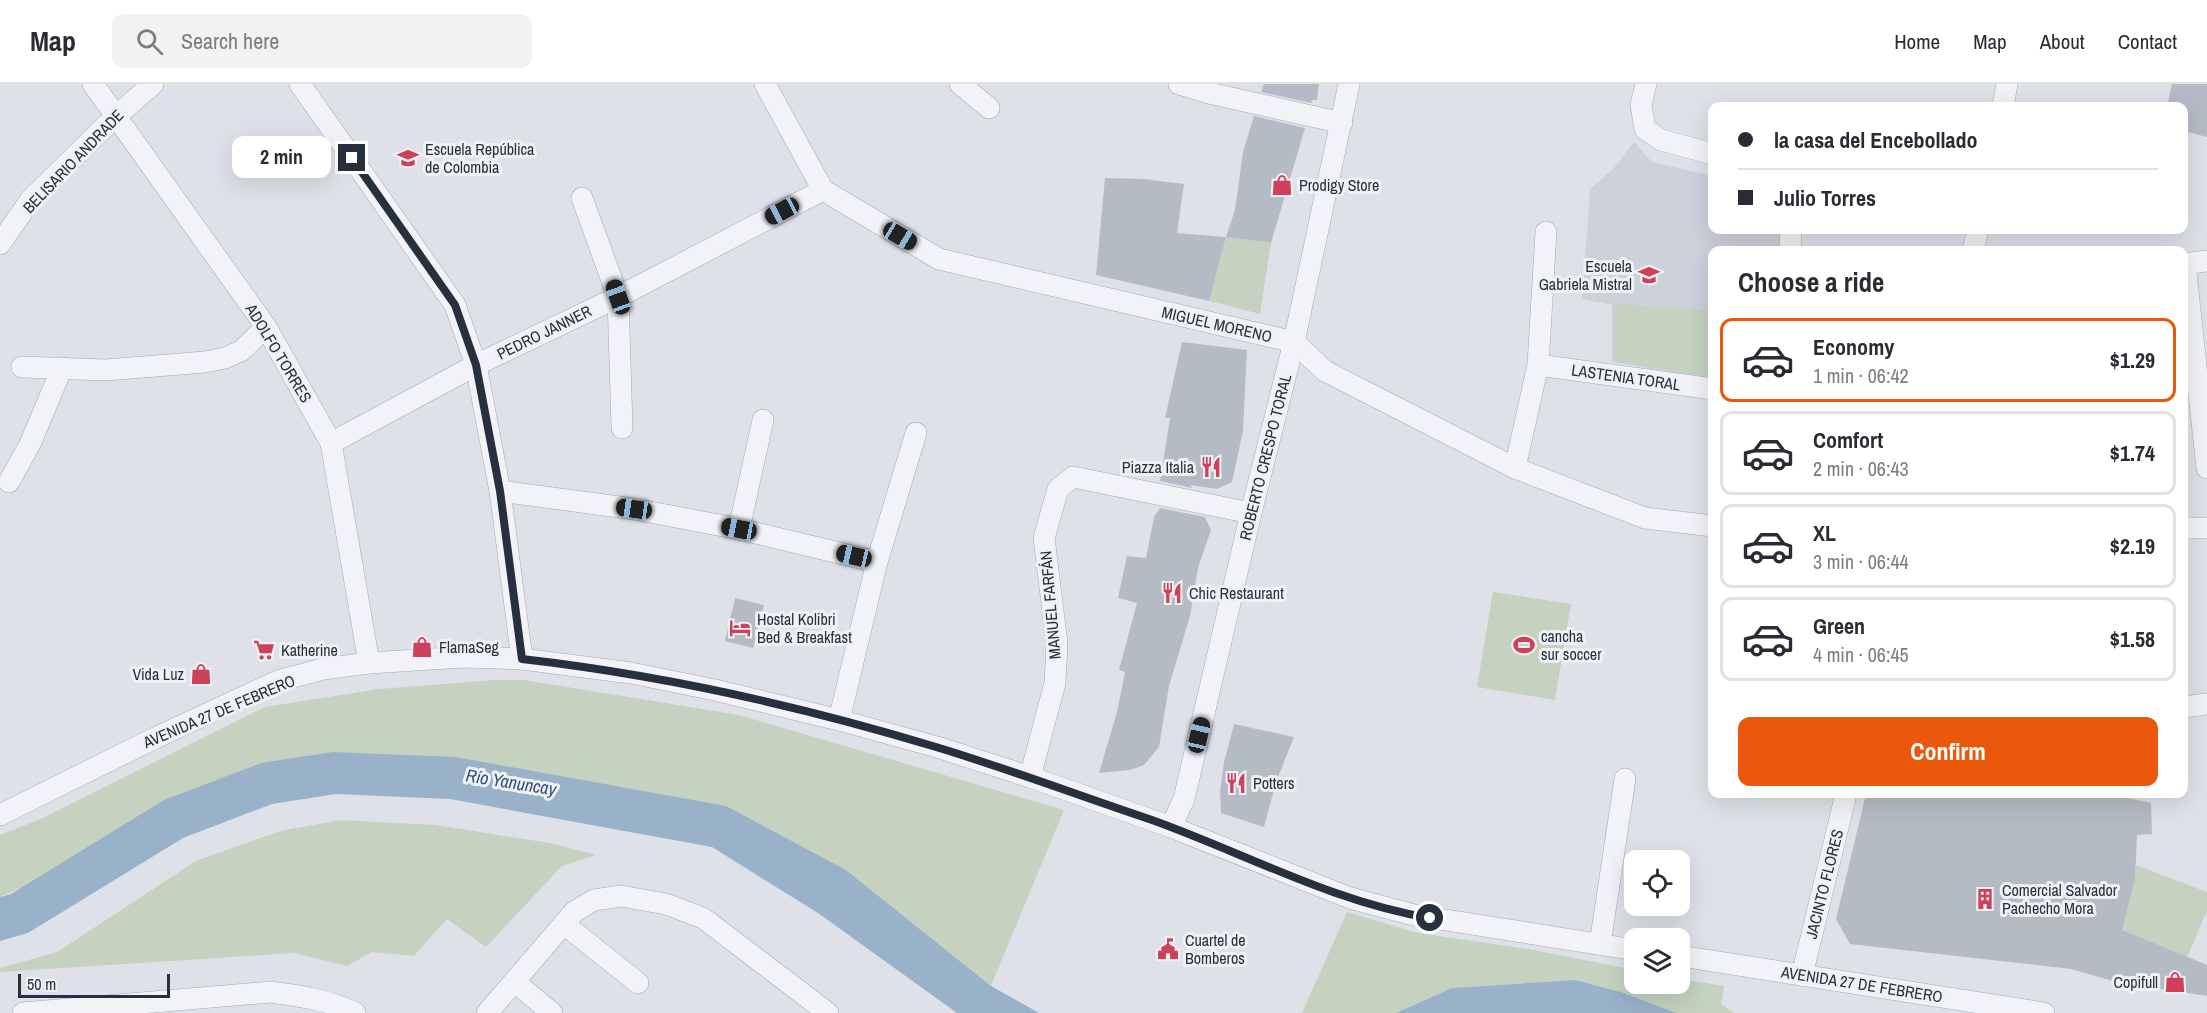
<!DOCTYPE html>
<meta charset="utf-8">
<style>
:root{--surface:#fff;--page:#f2f2f3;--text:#2b2b33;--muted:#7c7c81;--line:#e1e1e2;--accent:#ea580c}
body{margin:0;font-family:"Archivo Narrow",sans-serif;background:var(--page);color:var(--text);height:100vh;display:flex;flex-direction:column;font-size:22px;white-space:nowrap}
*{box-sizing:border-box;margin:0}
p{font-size:20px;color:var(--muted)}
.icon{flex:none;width:33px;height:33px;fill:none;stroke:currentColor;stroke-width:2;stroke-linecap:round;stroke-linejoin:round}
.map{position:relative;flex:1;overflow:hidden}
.sheet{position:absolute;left:1708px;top:162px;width:480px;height:552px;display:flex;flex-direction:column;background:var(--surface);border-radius:12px;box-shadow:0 6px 24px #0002}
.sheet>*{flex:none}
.hud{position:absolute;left:1708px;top:18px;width:480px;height:132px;border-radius:12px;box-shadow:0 6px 24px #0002;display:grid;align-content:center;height:132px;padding:0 30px;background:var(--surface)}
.controls{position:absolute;left:1624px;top:766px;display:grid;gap:12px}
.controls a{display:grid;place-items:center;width:66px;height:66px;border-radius:12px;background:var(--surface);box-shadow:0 6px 24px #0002;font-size:30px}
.scale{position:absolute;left:18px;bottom:15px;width:152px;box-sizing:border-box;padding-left:6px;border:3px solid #27303f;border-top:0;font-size:16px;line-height:21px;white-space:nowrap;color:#27303f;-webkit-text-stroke:4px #eef1f6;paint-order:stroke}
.end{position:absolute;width:27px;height:27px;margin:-14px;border:8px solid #27303f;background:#fff;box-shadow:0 0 0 3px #fff}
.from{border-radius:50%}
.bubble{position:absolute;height:42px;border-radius:12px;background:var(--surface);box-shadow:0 6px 24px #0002;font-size:20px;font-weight:700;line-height:42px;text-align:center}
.car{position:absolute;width:18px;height:36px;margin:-18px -9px;border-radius:8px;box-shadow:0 0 4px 2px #0007;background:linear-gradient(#222 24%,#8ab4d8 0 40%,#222 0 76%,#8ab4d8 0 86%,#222 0)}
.hud b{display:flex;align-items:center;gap:21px;height:57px;font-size:22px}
.hud b+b{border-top:2px solid var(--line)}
.hud i{width:15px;height:15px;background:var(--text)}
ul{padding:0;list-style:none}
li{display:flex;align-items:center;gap:18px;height:84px;margin:0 12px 9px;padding:0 18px;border:3px solid var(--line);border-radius:12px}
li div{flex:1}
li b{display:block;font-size:22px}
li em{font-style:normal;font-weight:700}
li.current{border-color:var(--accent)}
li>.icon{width:54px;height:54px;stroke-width:1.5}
h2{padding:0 30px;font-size:27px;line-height:72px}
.primary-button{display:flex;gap:12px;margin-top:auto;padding:12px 30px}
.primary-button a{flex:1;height:69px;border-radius:12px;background:var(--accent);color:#fff;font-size:24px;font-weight:700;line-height:69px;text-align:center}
header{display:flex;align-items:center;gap:36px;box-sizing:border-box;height:84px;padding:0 30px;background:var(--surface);border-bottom:2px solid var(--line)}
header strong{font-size:28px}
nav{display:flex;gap:33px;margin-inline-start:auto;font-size:21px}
.search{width:420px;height:54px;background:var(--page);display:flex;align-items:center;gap:15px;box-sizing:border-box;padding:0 21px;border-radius:12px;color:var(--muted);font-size:22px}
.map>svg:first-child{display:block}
</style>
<header>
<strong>Map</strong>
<div class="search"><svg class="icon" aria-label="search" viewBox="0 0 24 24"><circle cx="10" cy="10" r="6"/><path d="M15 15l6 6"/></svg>Search here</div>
<nav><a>Home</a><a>Map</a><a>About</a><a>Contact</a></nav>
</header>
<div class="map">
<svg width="2207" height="929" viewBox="0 0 2207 929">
<rect width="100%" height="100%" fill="#dee2e8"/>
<path fill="#ccd1da" d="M1634,58L1652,78L1713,92V146H1783L1782,166H1713V296L1612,278V221L1582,215L1590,105L1614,84Z"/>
<g fill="#c4d2bf">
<path d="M1226,153L1271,159L1260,230L1209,217Z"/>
<path d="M1615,220L1713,227V294L1615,277Z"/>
<path d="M1493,508L1571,520L1555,616L1477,603Z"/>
<path d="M495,596H524L739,631L1064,726L991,902L846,786L333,668L0,813V751L43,734L265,623L379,605Z"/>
<path d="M341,736L435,741L550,759L596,771L562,782L486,863L447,835L414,872L372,868L347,882L294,869L0,888V884L57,868L196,777L280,747Z"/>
<path d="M2136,781L2207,808V827L2187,874L2122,846L2135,796Z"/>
<path d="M1347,828L1418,849L1534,866L1635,886V900H1680V895L1724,902L1721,920L1734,929H1677L1621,908L1575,896L1452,904L1396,929H1302Z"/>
</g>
<g fill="#99b1c9">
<path d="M333,668L455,673L726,722L846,786L991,902L1039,929H957L818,829L712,763L450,715L336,710L272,720L183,754L28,849L0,857V813L11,810L164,716L261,679Z"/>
<path d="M1575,896L1621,908L1677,929H1396L1452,904Z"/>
</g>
<g fill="#b5bbc5">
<path d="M1264,0H1319L1317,16H1312L1311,19L1261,8Z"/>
<path d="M2172,0H2207V53L2184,47V22H2167Z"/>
<path d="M1254,32L1305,44L1271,159L1226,153L1235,126L1243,68Z"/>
<path d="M1105,94L1144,95L1184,100L1177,149L1226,153L1209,217L1096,191Z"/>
<path d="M1182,258L1247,266L1243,347L1232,398L1217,405L1190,401L1192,404L1160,397L1170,334H1165Z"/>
<path d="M1160,424L1205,433L1211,446L1198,484L1190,532L1169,602L1159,663L1144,681L1130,686L1099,689L1117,628L1125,588L1119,586L1137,519L1118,514L1127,472L1146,474L1154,433Z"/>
<path d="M735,514L764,521L753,564L725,557Z"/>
<path d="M1234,640L1294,653L1276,698L1264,743L1221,729L1220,707L1224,678Z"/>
<path d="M1866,710H2109L2151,719L2152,750L2137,751L2135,796L2122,846L2207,881V912L2116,898L2071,885L1850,860L1836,835Z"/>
</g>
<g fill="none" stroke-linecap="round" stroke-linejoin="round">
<defs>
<g id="minor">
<path d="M93,0L266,243L331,359L369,579"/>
<path d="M300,0L455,221L476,281L500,407L522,575"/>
<path d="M765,0L823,106L939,175L1294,258L1325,287L1515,384L1645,434L1713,442"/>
<path d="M960,0L989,24"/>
<path d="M1179,0L1209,9L1342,39"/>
<path d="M1646,0L1641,21L1645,45L1661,56L1713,70"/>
<path d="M2003,22L2007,0"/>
<path d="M582,114L618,213L622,344"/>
<path d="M0,160L31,115L116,32L153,0"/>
<path d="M1790,166L1791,146"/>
<path d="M1973,166L1978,146"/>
<path d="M2184,180L2207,177"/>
<path d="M2185,180L2207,384"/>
<path d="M1538,281L1713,305"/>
<path d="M22,283L106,286L205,278L225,274L241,267L266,243"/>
<path d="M331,359L476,281L618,213L823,106"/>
<path d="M1515,384L1538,281L1546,148"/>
<path d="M9,398L30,360L62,284"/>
<path d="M500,407L634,425L739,445L877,478"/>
<path d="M2184,444H2207"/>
<path d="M739,445L763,336"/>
<path d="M2184,623L2207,620"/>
<path d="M839,636L877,478L916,349"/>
<path d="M1030,693L1055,599L1057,560L1044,454L1058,405L1073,393L1251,429"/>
<path d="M0,731L155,654L278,597L323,585L369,579L464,573L522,575L631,589L715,606L839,636L937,663L1030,693L1171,743L1350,814L1414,831L1635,866"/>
<path d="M1171,743L1184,715L1251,429L1294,258L1349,0"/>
<path d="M564,840L638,899"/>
<path d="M1600,860L1625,695"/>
<path d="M1680,872L2044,929"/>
<path d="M1802,891L1846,710"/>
<path d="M515,898L552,929"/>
<path d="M23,929L271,908C300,912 329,916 355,929"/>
<path d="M487,929L574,828L594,816L621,812L666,820L703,834L828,929"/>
</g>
</defs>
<use href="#minor" stroke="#a3a9b2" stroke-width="22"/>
<use href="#minor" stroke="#f1f3f6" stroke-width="21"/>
</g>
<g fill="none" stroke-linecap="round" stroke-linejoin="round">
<path stroke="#27303f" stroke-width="8" d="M352,74L455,221L476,281L500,407L522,575C662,591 801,622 936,663C1009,685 1080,712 1152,736C1244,769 1333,818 1430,834"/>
</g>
<defs>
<symbol id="school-bare" viewBox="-9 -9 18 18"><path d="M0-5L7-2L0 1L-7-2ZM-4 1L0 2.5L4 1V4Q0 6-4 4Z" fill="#cf415a" stroke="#eef1f6" stroke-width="2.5" paint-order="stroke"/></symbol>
<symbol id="shop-bare" viewBox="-9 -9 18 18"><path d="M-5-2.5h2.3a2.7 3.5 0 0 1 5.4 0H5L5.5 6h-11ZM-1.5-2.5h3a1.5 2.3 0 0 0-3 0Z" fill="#cf415a" stroke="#eef1f6" stroke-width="2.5" paint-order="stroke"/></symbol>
<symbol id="restaurant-bare" viewBox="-9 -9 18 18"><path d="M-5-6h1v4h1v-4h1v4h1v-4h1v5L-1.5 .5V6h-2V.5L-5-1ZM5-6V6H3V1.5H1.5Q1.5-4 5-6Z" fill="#cf415a" stroke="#eef1f6" stroke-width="2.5" paint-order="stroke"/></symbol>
<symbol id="hotel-bare" viewBox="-9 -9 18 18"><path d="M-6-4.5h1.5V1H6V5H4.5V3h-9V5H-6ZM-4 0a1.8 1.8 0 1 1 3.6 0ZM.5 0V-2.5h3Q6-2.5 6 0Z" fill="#cf415a" stroke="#eef1f6" stroke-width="2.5" paint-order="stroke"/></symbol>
<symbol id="stadium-bare" viewBox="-9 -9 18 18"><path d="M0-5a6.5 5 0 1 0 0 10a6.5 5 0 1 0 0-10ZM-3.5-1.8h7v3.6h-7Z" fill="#cf415a" stroke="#eef1f6" stroke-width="2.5" paint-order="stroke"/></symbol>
<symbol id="supermarket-bare" viewBox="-9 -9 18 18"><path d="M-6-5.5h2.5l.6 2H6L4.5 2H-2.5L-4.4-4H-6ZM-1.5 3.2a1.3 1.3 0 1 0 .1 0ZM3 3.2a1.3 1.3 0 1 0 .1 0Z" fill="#cf415a" stroke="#eef1f6" stroke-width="2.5" paint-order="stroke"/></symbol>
<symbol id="building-bare" viewBox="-9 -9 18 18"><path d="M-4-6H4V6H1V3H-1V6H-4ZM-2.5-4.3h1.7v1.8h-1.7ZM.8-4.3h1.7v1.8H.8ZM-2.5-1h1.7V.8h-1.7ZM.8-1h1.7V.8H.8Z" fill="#cf415a" stroke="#eef1f6" stroke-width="2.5" paint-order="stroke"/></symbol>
<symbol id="civic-bare" viewBox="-9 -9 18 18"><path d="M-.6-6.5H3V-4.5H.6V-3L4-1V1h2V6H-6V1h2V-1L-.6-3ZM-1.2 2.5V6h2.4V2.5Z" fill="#cf415a" stroke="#eef1f6" stroke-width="2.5" paint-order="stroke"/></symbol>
</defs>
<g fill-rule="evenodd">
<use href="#school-bare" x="393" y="59" width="30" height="30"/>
<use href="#shop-bare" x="1267" y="86" width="30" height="30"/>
<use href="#school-bare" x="1634" y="176" width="30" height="30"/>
<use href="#restaurant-bare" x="1196" y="368" width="30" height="30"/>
<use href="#restaurant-bare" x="1157" y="494" width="30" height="30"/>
<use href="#hotel-bare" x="725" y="529" width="30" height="30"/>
<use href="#stadium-bare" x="1509" y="546" width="30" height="30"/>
<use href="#shop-bare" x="407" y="548" width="30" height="30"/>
<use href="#supermarket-bare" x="249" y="551" width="30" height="30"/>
<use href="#shop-bare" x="186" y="575" width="30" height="30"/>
<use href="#restaurant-bare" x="1221" y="684" width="30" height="30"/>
<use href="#building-bare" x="1970" y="800" width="30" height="30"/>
<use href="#civic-bare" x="1153" y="850" width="30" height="30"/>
<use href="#shop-bare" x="2160" y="883" width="30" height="30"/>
</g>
<g text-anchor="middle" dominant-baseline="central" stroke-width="6" stroke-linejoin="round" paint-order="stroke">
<g font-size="16" fill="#27303f" stroke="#eef1f6" text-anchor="start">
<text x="425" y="65">Escuela República<tspan x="425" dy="18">de Colombia</tspan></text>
<text x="1299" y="101">Prodigy Store</text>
<text x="1632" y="182" text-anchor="end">Escuela<tspan x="1632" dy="18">Gabriela Mistral</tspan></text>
<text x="1194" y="383" text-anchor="end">Piazza Italia</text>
<text x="1189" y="509">Chic Restaurant</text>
<text x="757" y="535">Hostal Kolibri<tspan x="757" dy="18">Bed &amp; Breakfast</tspan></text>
<text x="1541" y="552">cancha<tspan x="1541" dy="18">sur soccer</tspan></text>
<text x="439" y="563">FlamaSeg</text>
<text x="281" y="566">Katherine</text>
<text x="184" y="590" text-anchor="end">Vida Luz</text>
<text x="1253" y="699">Potters</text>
<text x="2002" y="806">Comercial Salvador<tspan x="2002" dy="18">Pachecho Mora</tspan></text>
<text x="1185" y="856">Cuartel de<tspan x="1185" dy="18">Bomberos</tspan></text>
<text x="2158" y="898" text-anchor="end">Copifull</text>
</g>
<g font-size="16" fill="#27303f" stroke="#eef1f6">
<text transform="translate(73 77) rotate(-46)">BELISARIO ANDRADE</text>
<text transform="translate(1217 240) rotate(13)">MIGUEL MORENO</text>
<text transform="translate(544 248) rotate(-26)">PEDRO JANNER</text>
<text transform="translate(279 269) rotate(59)">ADOLFO TORRES</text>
<text transform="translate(1626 293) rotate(8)">LASTENIA TORAL</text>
<text transform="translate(1265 373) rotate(-76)">ROBERTO CRESPO TORAL</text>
<text transform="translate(1050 521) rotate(-95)">MANUEL FARFÁN</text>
<text transform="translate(219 627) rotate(-23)">AVENIDA 27 DE FEBRERO</text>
<text transform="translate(1824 800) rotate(-76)">JACINTO FLORES</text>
<text transform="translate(1862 900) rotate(9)">AVENIDA 27 DE FEBRERO</text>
</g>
<g font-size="18" font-style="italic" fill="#315073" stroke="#eef1f6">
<text transform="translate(511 698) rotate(9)">Río Yanuncay</text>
</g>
</g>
</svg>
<div class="controls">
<a><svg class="icon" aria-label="locate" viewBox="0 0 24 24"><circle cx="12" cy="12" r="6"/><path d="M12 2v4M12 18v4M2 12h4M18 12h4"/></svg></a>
<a><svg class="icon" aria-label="layers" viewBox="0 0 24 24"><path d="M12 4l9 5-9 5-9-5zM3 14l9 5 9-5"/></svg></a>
</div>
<div class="scale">50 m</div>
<i class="end from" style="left:1430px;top:834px"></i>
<i class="end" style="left:352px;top:74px"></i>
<div class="bubble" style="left:232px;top:52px;width:99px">2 min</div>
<i class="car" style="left:782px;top:127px;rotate:242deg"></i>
<i class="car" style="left:900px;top:152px;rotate:121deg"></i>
<i class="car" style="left:618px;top:213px;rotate:340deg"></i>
<i class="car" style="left:634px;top:425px;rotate:278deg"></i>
<i class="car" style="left:739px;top:445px;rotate:281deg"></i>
<i class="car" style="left:854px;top:472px;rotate:283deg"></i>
<i class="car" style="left:1199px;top:651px;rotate:13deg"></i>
<div class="hud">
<b><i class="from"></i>la casa del Encebollado</b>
<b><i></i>Julio Torres</b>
</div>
<section class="sheet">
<h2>Choose a ride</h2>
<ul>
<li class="current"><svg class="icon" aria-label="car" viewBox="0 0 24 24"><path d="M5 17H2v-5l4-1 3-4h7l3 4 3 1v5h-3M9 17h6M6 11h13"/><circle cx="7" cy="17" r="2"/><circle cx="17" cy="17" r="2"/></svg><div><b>Economy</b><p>1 min · 06:42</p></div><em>$1.29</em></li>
<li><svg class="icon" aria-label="car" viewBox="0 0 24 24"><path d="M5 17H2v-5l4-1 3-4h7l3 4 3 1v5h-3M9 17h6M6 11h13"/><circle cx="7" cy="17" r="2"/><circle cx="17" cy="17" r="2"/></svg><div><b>Comfort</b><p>2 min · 06:43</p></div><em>$1.74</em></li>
<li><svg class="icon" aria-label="car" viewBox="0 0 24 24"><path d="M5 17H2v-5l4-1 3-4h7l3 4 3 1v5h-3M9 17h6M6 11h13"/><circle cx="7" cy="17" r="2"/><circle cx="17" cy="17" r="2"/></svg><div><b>XL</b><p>3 min · 06:44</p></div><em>$2.19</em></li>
<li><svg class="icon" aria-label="car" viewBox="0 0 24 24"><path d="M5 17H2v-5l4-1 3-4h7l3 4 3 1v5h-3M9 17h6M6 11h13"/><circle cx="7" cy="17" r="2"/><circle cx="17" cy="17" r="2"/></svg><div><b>Green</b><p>4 min · 06:45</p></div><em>$1.58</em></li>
</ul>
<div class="primary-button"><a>Confirm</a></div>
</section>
</div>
